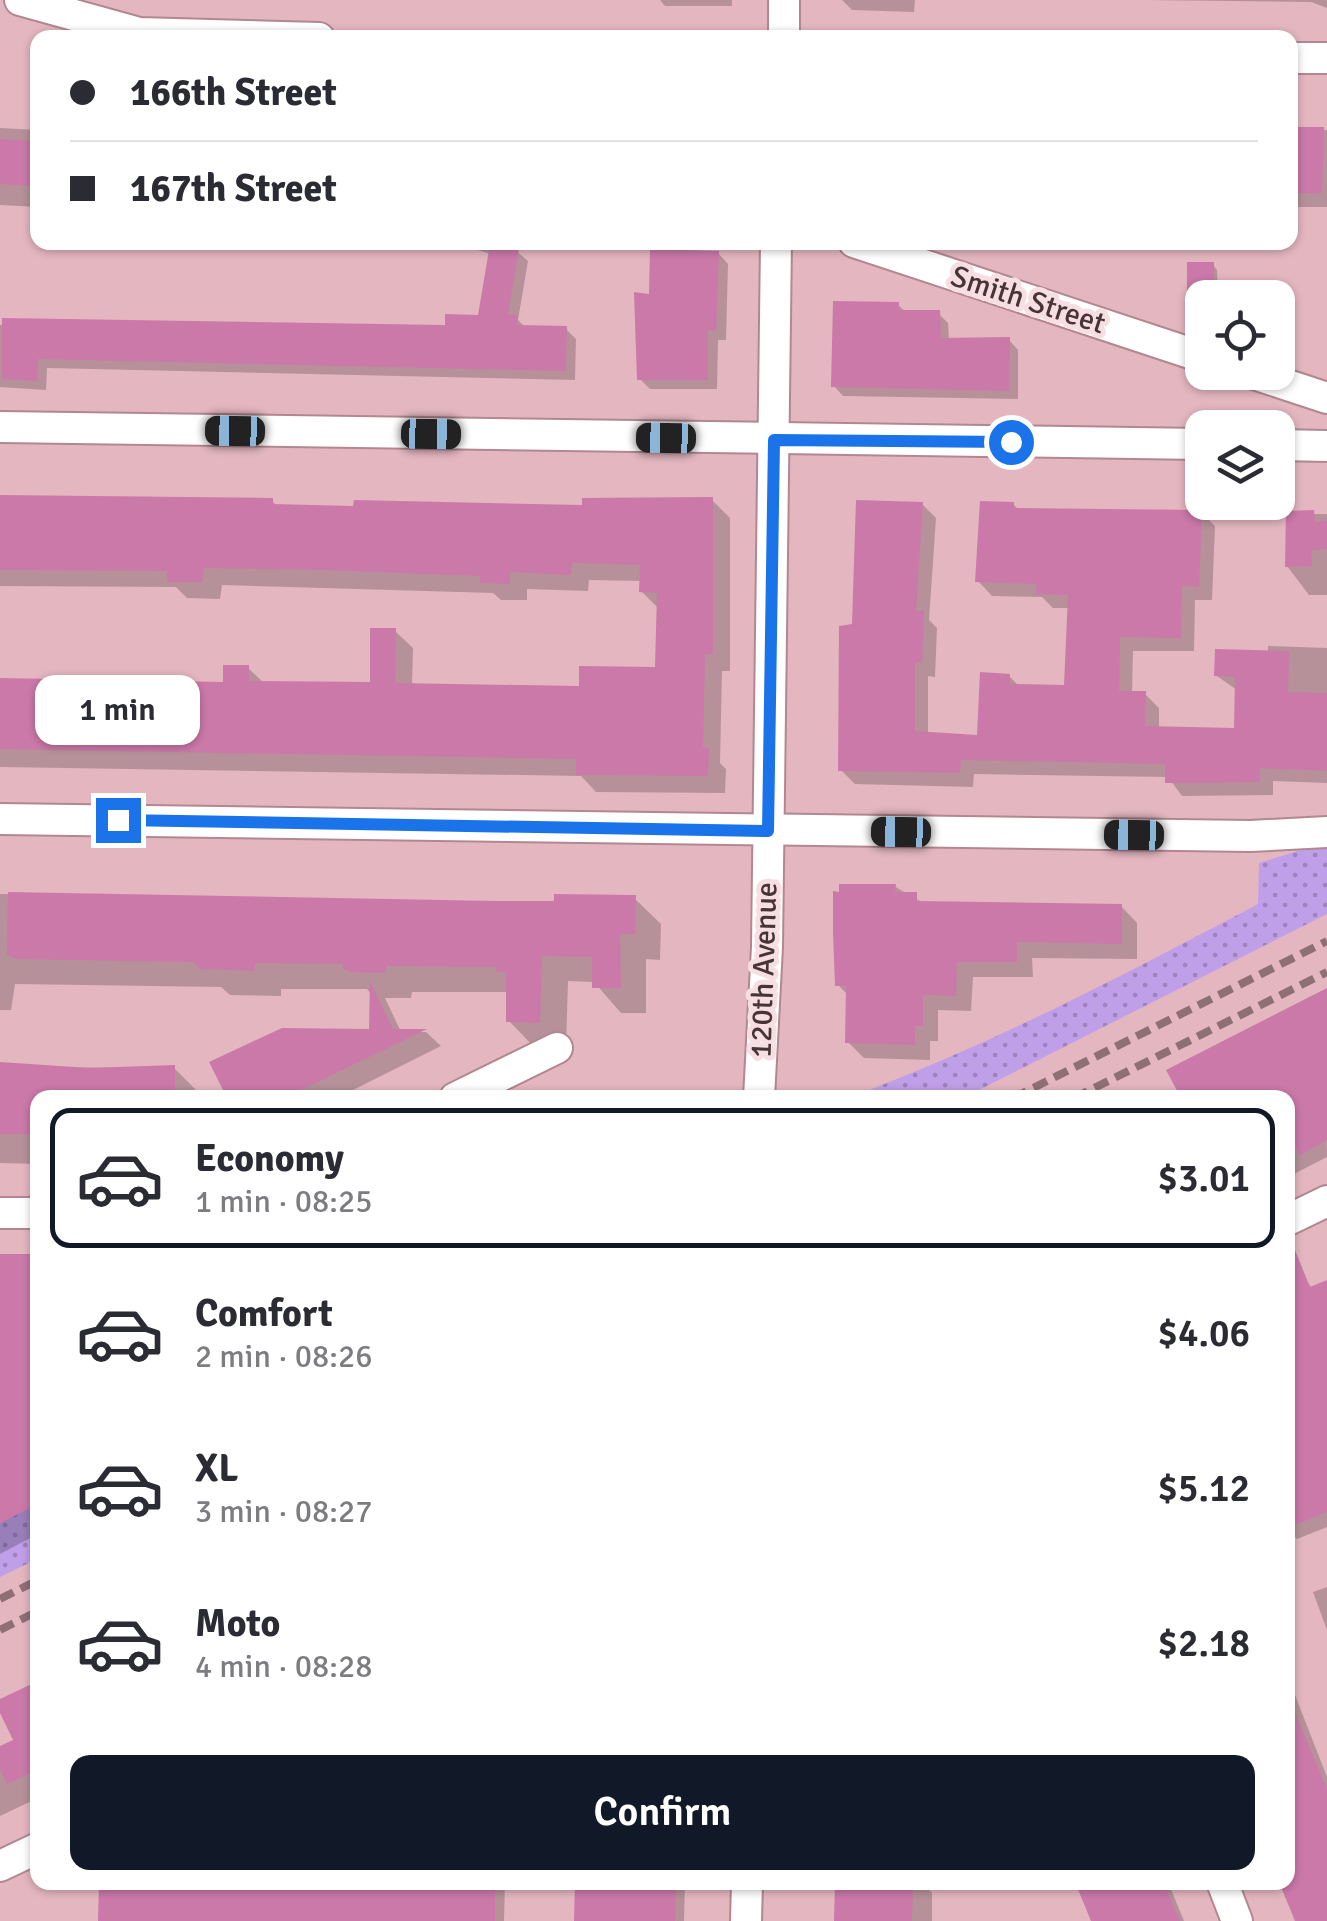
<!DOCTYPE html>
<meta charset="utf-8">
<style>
:root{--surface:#fff;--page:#f2f2f3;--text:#2b2b33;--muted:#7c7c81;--line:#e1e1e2;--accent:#111827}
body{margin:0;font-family:Signika,sans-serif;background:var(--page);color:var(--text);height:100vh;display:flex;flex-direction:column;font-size:38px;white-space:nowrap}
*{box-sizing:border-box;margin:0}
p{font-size:32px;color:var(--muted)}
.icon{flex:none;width:55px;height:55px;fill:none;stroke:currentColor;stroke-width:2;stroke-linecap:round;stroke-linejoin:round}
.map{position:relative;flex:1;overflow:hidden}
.details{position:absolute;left:30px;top:1090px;width:1265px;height:800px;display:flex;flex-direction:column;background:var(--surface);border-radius:20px;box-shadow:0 2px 8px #0004}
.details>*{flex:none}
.top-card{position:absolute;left:30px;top:30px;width:1268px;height:220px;border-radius:20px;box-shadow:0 2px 8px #0004;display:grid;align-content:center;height:220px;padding:0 40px;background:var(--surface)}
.buttons{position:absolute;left:1185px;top:280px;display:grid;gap:20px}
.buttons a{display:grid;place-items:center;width:110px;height:110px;border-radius:20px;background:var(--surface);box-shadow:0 2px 8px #0004;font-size:50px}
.end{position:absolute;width:45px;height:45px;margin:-22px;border:12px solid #1a73e8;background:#fff;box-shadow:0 0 0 5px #fff}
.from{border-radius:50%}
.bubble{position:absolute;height:70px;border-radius:20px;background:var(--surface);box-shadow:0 2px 8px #0004;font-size:32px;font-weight:600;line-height:70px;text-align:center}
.car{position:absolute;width:30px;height:60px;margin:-30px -15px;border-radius:12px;box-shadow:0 0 8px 2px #0007;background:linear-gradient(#222 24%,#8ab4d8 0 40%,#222 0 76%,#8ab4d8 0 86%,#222 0)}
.top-card b{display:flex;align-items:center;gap:35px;height:95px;font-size:38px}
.top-card b+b{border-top:2px solid var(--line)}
.top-card i{width:25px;height:25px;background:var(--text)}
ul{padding:18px 0 0;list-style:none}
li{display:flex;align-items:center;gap:30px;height:140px;margin:0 20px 15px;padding:0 20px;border:5px solid transparent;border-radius:20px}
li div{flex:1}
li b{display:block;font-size:38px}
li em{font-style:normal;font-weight:600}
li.current{border-color:var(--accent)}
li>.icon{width:90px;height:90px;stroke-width:1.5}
.primary-button{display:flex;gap:20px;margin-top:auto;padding:20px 40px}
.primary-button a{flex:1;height:115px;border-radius:20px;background:var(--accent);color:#fff;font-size:40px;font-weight:600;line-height:115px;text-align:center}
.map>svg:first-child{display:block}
</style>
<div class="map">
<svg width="1327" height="1921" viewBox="0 0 1327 1921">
<defs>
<pattern id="grass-dots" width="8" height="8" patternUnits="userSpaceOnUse" patternTransform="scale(2.5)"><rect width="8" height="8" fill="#c09fe9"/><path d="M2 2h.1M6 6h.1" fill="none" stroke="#9e82be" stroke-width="1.8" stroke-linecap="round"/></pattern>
</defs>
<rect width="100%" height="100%" fill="#e4b6c0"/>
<g fill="url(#grass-dots)">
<path d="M1327,842V914L965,1097L848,1098C991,1045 1124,975 1258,904L1259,863Z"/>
<path d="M37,1503V1559L0,1577V1523Z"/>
</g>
<g fill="#0003">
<path d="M660,0H732V6H665Z"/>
<path d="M842,0H915L914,12L852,10Z"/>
<path d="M1145,0H1327V8L1311,2Z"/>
<path d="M0,128L38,130V207L0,205Z"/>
<path d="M1290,129L1327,130V207H1290Z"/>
<path d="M451,242H517L515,250L528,261L518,320L526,328L566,329L576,339L575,380L47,368L46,390L0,387V325L447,327L480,317L491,254Z"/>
<path d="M718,253L728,264L726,340H718L717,389H650L639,378L652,296Z"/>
<path d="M1213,265L1217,270L1218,295H1194L1190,291Z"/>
<path d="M898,305L906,312L938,313L948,323L949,340H1009L1018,350V399L843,396L834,386Z"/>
<path d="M0,499L272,501L278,507H584L712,500L730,518V671H722L720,763L726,769L725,793L596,792L581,776L0,767V680L225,684L248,668L264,683L372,684L395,631L413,648L412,685L581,688L658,670L659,609L641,591L642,581L589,580L588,591L527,589V600H501L493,593L222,585L220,599L187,598L176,587L0,586Z"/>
<path d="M922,504L936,518L929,620L937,628L935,677L928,676V734L980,738L1009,676L1020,687L1066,688L1070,608H1053L1042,597L992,596L978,581L1013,504L1020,511L1201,512L1215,526L1212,600H1195L1194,651H1133L1132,693L1145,694L1159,708V729L1236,731L1237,690L1217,676L1268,653V646L1327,648V783L1273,781V795L1182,796L1168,777L974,774L973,787L855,784L841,770L855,626Z"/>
<path d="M1288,514H1327V595H1309L1287,566Z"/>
<path d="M894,886L925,904L1121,906L1137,923V959L1032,958L1033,977H973L971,1011L938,1010V1041H930V1060L864,1058L848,1042V995L838,985Z"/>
<path d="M0,894L496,903L634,898L661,924L660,960L646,959V1013H621L594,982L568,981L566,1048H535L509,1021V992H412L411,998H385L401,1032H426L441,1046L337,1098H230L371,1031L372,995L367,989H281V996L230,995L221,987L15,984L11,1010H0Z"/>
<path d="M1324,992L1327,1157L1288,1177V1098L1169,1071Z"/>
<path d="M0,1067L174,1068L204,1098H38V1164L0,1163Z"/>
<path d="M0,1256L38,1257V1534L0,1554Z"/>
<path d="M1306,1281L1313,1289L1327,1285V1527L1297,1539L1288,1531V1288Z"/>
<path d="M1327,1587V1630L1313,1592Z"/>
<path d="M1288,1677L1327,1777V1921H1297L1288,1882Z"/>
<path d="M38,1684V1798L0,1816V1749L16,1741L0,1701Z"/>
<path d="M194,1882H505L504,1921H101Z"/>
<path d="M577,1882H685L684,1921H576Z"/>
<path d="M837,1882H922L932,1893V1921H837Z"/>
<path d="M1078,1882H1168L1184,1921H1094Z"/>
</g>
<g fill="#cb79a9">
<path d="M1290,127H1324L1322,193H1290Z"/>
<path d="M0,139L34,141L32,186L0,184Z"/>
<path d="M490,244L519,248L508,315H517V325L567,326L566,371L38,359L37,381L2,379V318L445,325V314L478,315Z"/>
<path d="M650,249L719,251L716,331L708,330V380H637L634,292L649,294Z"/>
<path d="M1187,262H1214V291L1187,292Z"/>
<path d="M833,301L899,302V310H940L941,338L1010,337L1009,391L831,387Z"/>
<path d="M0,495L273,498V504L353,506L354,500L582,505V498L713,497V654H705L703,748H709L708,776L576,775V759L0,749V678L223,682V665H249V681L370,682V628H396L395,683L579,686V666L655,667L657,593L639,592L640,565L572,563L571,575L510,572V584L480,583V576L323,570L204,568L202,582H167V571L0,570Z"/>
<path d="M856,500L923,502L916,611H924L922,663H915V731L977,735L980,672L1010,674V684L1064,685L1068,595L1036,594V584L975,582L980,501L1014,502V508L1202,510L1199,587L1182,586L1181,638L1120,637L1119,691H1146L1145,726L1234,728L1235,677L1214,676L1215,649L1289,651L1288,692L1327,693V771L1260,768V782L1202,783H1165V764L961,760L960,773L838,771L839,626L852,624Z"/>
<path d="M1314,510L1315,522L1327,521V549L1311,550L1312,566L1285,567L1286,511Z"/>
<path d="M839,884H896L895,892H917V901L1122,904V944L1017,942V962H957L956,996L923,995V1026H915V1045L845,1043L846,986H835L833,932V891L839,892Z"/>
<path d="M8,892L496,901H554V894L636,895L635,934H620L621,988H592V957L542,956L540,1023L506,1022V972H496L497,967L386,966V973L351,972L343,969V964L255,963V971L201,969L192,962L16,959L7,955Z"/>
<path d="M370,981L393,1029H427L284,1098H227L209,1062L282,1028L369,1029Z"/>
<path d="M1327,988V1140L1300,1155L1295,1146L1288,1150V1098H1181L1166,1070Z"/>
<path d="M0,1062L89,1068L175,1065V1098H33V1134H0Z"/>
<path d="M1290,1238L1310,1287L1327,1280V1512L1288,1528Z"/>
<path d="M0,1254H38V1504L0,1523Z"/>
<path d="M38,1681V1790L30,1773L7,1784L0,1769V1746L13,1740L0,1713V1699Z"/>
<path d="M1288,1696L1327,1789V1921H1295L1279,1882H1288Z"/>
<path d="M99,1882H495V1921H98Z"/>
<path d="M575,1882H676L675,1921H574Z"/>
<path d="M835,1882H913L912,1921H834Z"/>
<path d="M1075,1882H1163L1180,1921H1091Z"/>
</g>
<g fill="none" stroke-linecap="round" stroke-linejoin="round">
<defs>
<g id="street">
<path d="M20,0L139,33L319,38"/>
<path d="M784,38V0"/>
<path d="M1290,58H1327"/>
<path d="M854,242L1202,357"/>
<path d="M1248,372L1327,398"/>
<path d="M0,427L1202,444"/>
<path d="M1278,445L1327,446"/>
<path d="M0,819L1250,836L1327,832"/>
<path d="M455,1098L557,1048"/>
<path d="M759,1098L767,947L776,242"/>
<path d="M0,1213H38"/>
<path d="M1288,1220L1327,1201"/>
<path d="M0,1866L38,1848"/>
<path d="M1222,1882L1237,1921"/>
<path d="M746,1921L747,1882"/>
</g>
</defs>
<use href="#street" stroke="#b28790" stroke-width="34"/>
<use href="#street" stroke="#fff" stroke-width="30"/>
<g stroke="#8e6f75" stroke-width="8" stroke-dasharray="15 8" stroke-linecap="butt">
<path d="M1013,1098L1327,941"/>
<path d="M1074,1098L1327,972"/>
<path d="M0,1599L38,1580"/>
<path d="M0,1630L38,1611"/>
</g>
</g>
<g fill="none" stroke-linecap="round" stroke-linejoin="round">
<path stroke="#1a73e8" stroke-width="12" d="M118,820L768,831L774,440L1011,442"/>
</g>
<g text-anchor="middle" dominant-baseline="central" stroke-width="10" stroke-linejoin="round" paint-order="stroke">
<g font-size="30" fill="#463437" stroke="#f6dee2">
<text transform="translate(1028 300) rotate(18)">Smith Street</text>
<text transform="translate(764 970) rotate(-88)">120th Avenue</text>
</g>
</g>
</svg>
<div class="buttons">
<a><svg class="icon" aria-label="locate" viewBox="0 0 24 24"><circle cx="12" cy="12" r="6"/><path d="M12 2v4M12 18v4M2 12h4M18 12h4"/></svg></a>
<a><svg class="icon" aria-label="layers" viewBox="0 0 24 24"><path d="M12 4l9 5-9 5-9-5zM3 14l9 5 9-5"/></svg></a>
</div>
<i class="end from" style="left:1011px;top:442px"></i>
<i class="end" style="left:118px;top:820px"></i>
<div class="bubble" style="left:35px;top:675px;width:165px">1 min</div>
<i class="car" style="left:235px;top:431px;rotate:271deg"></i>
<i class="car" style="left:431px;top:434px;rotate:91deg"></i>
<i class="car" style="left:666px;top:438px;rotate:271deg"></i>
<i class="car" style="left:901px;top:832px;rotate:271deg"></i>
<i class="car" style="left:1134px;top:835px;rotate:271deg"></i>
<div class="top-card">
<b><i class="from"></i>166th Street</b>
<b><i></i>167th Street</b>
</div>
<section class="details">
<ul>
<li class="current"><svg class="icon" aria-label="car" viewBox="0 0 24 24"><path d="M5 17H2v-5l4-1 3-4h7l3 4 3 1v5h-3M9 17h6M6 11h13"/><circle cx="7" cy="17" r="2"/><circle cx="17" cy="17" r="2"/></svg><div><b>Economy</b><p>1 min · 08:25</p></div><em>$3.01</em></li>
<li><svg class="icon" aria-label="car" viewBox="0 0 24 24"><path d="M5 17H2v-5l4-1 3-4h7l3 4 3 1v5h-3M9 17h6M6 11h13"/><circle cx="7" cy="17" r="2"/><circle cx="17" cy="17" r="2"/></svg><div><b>Comfort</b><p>2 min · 08:26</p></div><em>$4.06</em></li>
<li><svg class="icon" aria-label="car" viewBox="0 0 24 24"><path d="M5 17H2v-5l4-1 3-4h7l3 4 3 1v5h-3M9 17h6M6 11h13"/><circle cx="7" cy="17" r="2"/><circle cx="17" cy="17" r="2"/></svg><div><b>XL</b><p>3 min · 08:27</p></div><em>$5.12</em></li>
<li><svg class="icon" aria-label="car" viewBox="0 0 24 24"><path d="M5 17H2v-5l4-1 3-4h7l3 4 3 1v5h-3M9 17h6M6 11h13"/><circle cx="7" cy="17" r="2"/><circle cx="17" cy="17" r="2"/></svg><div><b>Moto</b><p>4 min · 08:28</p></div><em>$2.18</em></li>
</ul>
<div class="primary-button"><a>Confirm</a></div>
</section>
</div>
